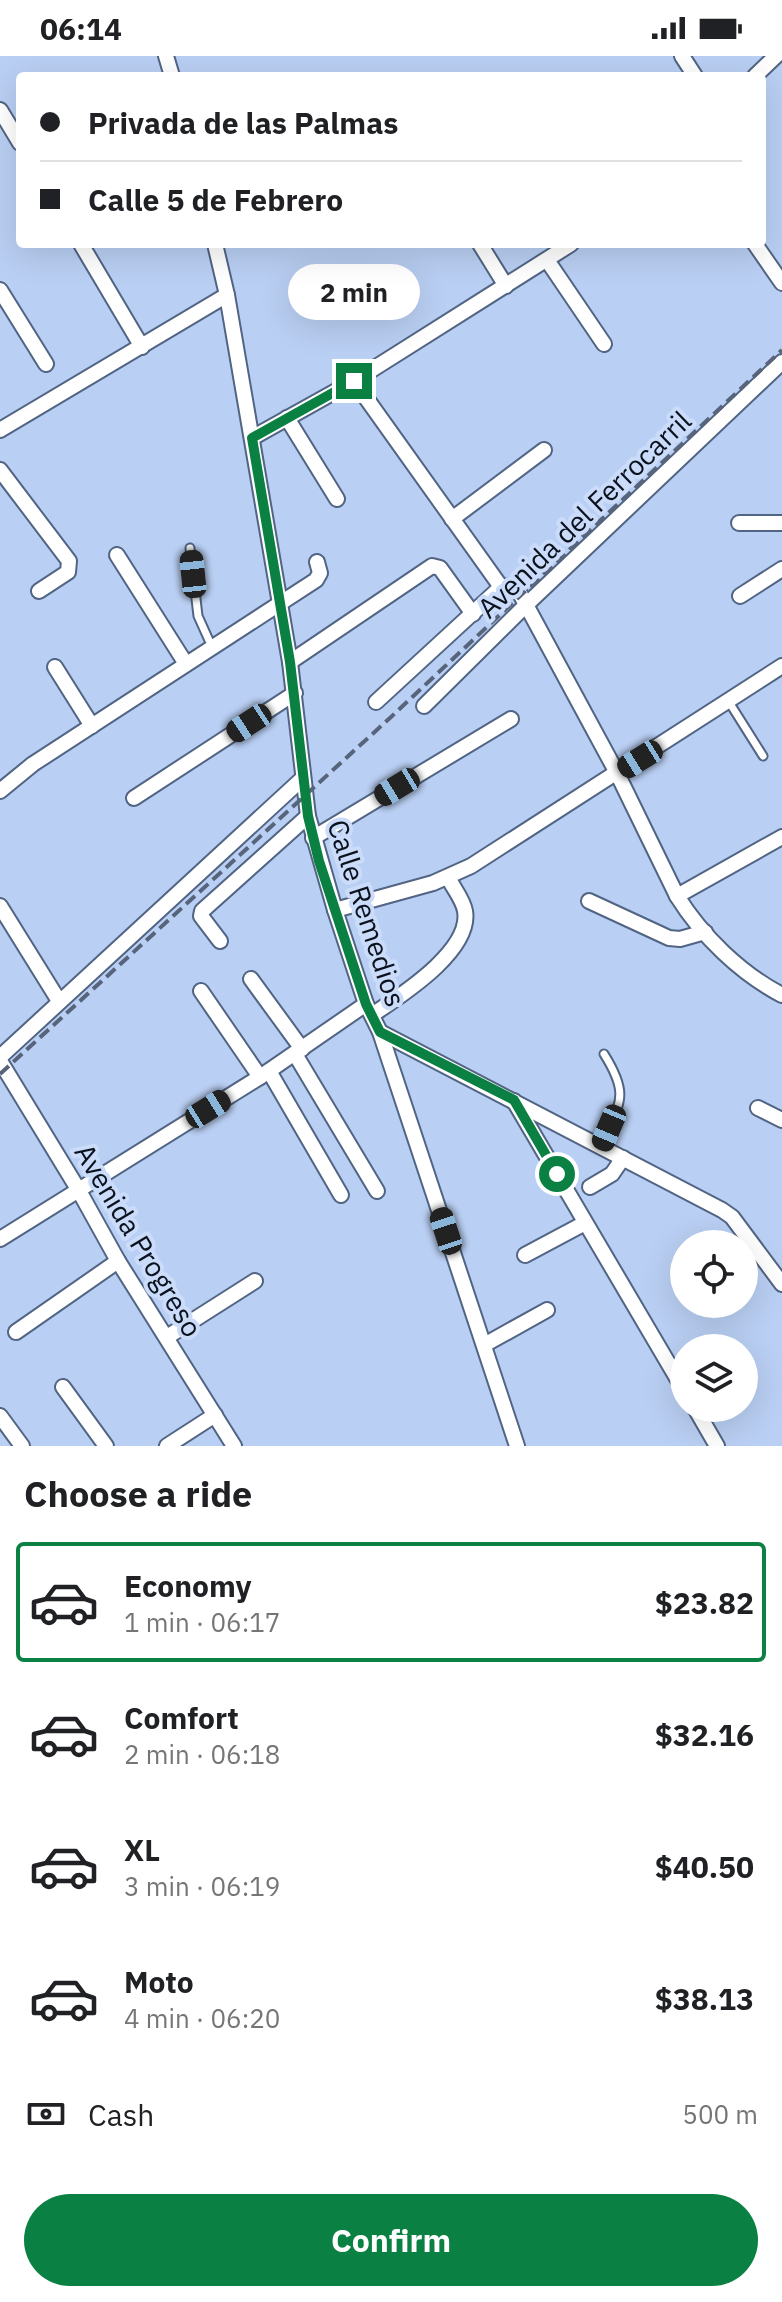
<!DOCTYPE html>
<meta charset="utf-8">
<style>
:root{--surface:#fff;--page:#f2f2f2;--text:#202124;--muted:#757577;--line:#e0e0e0;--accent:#0b8043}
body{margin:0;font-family:"IBM Plex Sans",sans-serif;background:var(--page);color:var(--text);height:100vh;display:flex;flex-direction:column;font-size:30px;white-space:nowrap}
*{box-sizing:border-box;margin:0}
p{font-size:26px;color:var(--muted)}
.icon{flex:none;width:44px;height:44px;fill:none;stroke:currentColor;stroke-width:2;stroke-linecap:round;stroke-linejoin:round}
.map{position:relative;height:1390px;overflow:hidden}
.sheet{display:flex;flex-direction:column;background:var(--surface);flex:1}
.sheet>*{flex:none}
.banner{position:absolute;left:16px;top:16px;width:750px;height:176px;border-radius:8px;box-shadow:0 8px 32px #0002;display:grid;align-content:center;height:176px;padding:0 24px;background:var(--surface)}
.controls{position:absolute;left:670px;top:1174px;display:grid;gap:16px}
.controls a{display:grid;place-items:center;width:88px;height:88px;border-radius:50%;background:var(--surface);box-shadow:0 8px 32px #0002;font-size:40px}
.end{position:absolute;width:36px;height:36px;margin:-18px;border:10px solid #0b8043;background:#fff;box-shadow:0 0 0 4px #fff}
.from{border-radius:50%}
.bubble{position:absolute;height:56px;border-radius:28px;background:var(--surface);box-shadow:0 8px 32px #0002;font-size:26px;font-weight:700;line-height:56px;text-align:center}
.car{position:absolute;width:24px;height:48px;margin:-24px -12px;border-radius:10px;box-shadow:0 0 6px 2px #0007;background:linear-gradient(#222 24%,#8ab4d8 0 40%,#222 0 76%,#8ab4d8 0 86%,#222 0)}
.banner b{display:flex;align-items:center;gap:28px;height:76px;font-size:30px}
.banner b+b{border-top:2px solid var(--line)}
.banner i{width:20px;height:20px;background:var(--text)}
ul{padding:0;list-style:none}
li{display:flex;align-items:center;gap:24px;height:120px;margin:0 16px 12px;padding:0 8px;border:4px solid transparent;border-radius:8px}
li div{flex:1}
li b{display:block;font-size:30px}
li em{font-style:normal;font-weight:700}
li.selected{border-color:var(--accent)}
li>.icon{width:72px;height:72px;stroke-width:1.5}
h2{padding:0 24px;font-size:36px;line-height:96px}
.pay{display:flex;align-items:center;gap:20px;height:88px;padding:0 24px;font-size:30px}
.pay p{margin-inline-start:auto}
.action{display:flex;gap:16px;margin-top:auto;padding:16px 24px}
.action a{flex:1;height:92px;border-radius:48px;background:var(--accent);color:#fff;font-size:32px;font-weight:700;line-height:92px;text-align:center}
.status{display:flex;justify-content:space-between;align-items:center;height:56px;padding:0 40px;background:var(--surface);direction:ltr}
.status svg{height:22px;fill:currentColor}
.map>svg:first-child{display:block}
</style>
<div class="status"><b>06:14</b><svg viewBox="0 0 49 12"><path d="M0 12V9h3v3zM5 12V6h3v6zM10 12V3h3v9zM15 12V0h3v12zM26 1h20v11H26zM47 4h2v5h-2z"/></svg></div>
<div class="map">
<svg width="782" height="1390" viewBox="0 0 782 1390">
<rect width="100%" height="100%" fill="#b9cff3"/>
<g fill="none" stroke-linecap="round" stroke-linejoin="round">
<defs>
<g id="service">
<path d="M190,492L198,560L212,591"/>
<path d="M729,646L763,700"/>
<path d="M601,1090C619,1047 631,1041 604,998"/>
</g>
<g id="minor">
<path d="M166,0L172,20"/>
<path d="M682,0L695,20"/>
<path d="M755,20L776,0"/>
<path d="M0,54L20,87"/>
<path d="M81,188L142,291"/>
<path d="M215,188L227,239L290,606L308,760L335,854L366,948L380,976L517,1390"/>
<path d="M480,188L506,230"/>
<path d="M755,188L782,227"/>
<path d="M547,204L604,288"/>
<path d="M0,234L46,308"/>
<path d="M354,325L501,531L513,530L517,532L617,717L677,840C702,880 740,917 782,939"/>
<path d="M287,362L337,443"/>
<path d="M0,374L227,239"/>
<path d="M252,382L354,325L571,188"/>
<path d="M0,414L69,505L68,516L39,535"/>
<path d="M452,463L544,394"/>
<path d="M739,467H782"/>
<path d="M117,499L186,608"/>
<path d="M740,540L782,513"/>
<path d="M290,606L432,510L440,512L473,558"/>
<path d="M55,611L92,670"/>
<path d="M376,646L501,531"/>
<path d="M424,650L526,549L782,306"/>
<path d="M0,735L33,708L316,524L320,517L317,506"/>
<path d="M134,742L295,637"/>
<path d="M313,782L511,663"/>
<path d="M677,840L782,781"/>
<path d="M589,845L669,882L680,883L705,876"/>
<path d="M0,850L59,945"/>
<path d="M335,854L433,827L471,810L782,610"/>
<path d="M220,885L201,860L202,855L308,760"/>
<path d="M251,923L302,993"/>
<path d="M201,935L260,1021"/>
<path d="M372,959C400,940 472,895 465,855C463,843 453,832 448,821"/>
<path d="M380,976L722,1154L732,1161L782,1228"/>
<path d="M295,998L377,1135"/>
<path d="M0,1001L303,722"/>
<path d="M0,1005L78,1133L118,1205L234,1390"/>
<path d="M269,1015L341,1139"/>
<path d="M514,1045L684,1334"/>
<path d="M758,1052L782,1064"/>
<path d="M590,1131L612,1118L623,1102"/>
<path d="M0,1183L260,1021L366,948"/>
<path d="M525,1199L585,1167"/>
<path d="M16,1276L118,1205"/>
<path d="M167,1281L255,1225"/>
<path d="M484,1289L547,1254"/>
<path d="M63,1331L106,1390"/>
<path d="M695,1352L717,1390"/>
<path d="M0,1360L22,1390"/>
<path d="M167,1390L215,1359"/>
</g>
</defs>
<use href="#service" stroke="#516483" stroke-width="11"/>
<use href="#minor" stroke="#516483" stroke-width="18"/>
<use href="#service" stroke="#fff" stroke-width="7"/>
<use href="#minor" stroke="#fff" stroke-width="14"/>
<path stroke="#57647b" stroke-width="4" stroke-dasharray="12 6" stroke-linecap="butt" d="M0,1018L391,661L782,294"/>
</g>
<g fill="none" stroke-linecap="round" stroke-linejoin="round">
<path stroke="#0b8043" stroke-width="10" d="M354,325L252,382L290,606L308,760L319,805L366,948L380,976L514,1044L557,1118"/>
</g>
<g text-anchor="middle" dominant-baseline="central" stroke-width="8" stroke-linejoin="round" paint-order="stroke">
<g font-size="28" fill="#0b121e" stroke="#cadcf9">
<text transform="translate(584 458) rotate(-44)">Avenida del Ferrocarril</text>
<text transform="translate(367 857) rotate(72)">Calle Remedios</text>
<text transform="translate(139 1184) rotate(59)">Avenida Progreso</text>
</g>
</g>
</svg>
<div class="controls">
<a><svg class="icon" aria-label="locate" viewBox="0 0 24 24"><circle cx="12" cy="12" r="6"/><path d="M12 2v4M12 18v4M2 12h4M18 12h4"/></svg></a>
<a><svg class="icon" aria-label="layers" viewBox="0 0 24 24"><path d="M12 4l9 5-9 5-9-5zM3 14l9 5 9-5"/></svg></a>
</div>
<i class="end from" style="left:557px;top:1118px"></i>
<i class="end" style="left:354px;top:325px"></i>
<div class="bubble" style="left:288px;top:208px;width:132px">2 min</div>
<i class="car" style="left:193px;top:518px;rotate:354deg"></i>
<i class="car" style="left:249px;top:667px;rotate:237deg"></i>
<i class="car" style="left:640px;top:703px;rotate:238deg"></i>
<i class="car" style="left:397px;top:731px;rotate:239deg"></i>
<i class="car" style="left:208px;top:1053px;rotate:58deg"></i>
<i class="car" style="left:609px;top:1072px;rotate:203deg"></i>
<i class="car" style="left:446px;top:1175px;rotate:342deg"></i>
<div class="banner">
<b><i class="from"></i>Privada de las Palmas</b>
<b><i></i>Calle 5 de Febrero</b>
</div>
</div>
<section class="sheet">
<h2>Choose a ride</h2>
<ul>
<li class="selected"><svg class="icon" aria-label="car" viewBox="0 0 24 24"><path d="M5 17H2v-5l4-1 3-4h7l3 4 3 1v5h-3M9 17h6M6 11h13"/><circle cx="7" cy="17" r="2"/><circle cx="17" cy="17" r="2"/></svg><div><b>Economy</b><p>1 min · 06:17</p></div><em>$23.82</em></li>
<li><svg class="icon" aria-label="car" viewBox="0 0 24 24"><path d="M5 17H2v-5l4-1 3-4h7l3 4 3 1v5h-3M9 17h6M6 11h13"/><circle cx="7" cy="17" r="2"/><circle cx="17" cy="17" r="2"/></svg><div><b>Comfort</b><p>2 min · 06:18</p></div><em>$32.16</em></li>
<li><svg class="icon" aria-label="car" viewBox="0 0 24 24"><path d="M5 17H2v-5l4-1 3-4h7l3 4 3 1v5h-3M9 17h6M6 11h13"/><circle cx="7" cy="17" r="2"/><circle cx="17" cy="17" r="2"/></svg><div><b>XL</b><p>3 min · 06:19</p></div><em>$40.50</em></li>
<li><svg class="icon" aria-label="car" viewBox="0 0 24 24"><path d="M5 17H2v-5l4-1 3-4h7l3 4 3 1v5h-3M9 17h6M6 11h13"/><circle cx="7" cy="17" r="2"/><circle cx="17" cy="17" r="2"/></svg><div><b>Moto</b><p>4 min · 06:20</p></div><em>$38.13</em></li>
</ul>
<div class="pay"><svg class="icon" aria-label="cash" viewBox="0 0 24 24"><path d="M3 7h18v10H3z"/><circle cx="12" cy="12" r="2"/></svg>Cash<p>500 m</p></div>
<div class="action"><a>Confirm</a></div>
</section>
